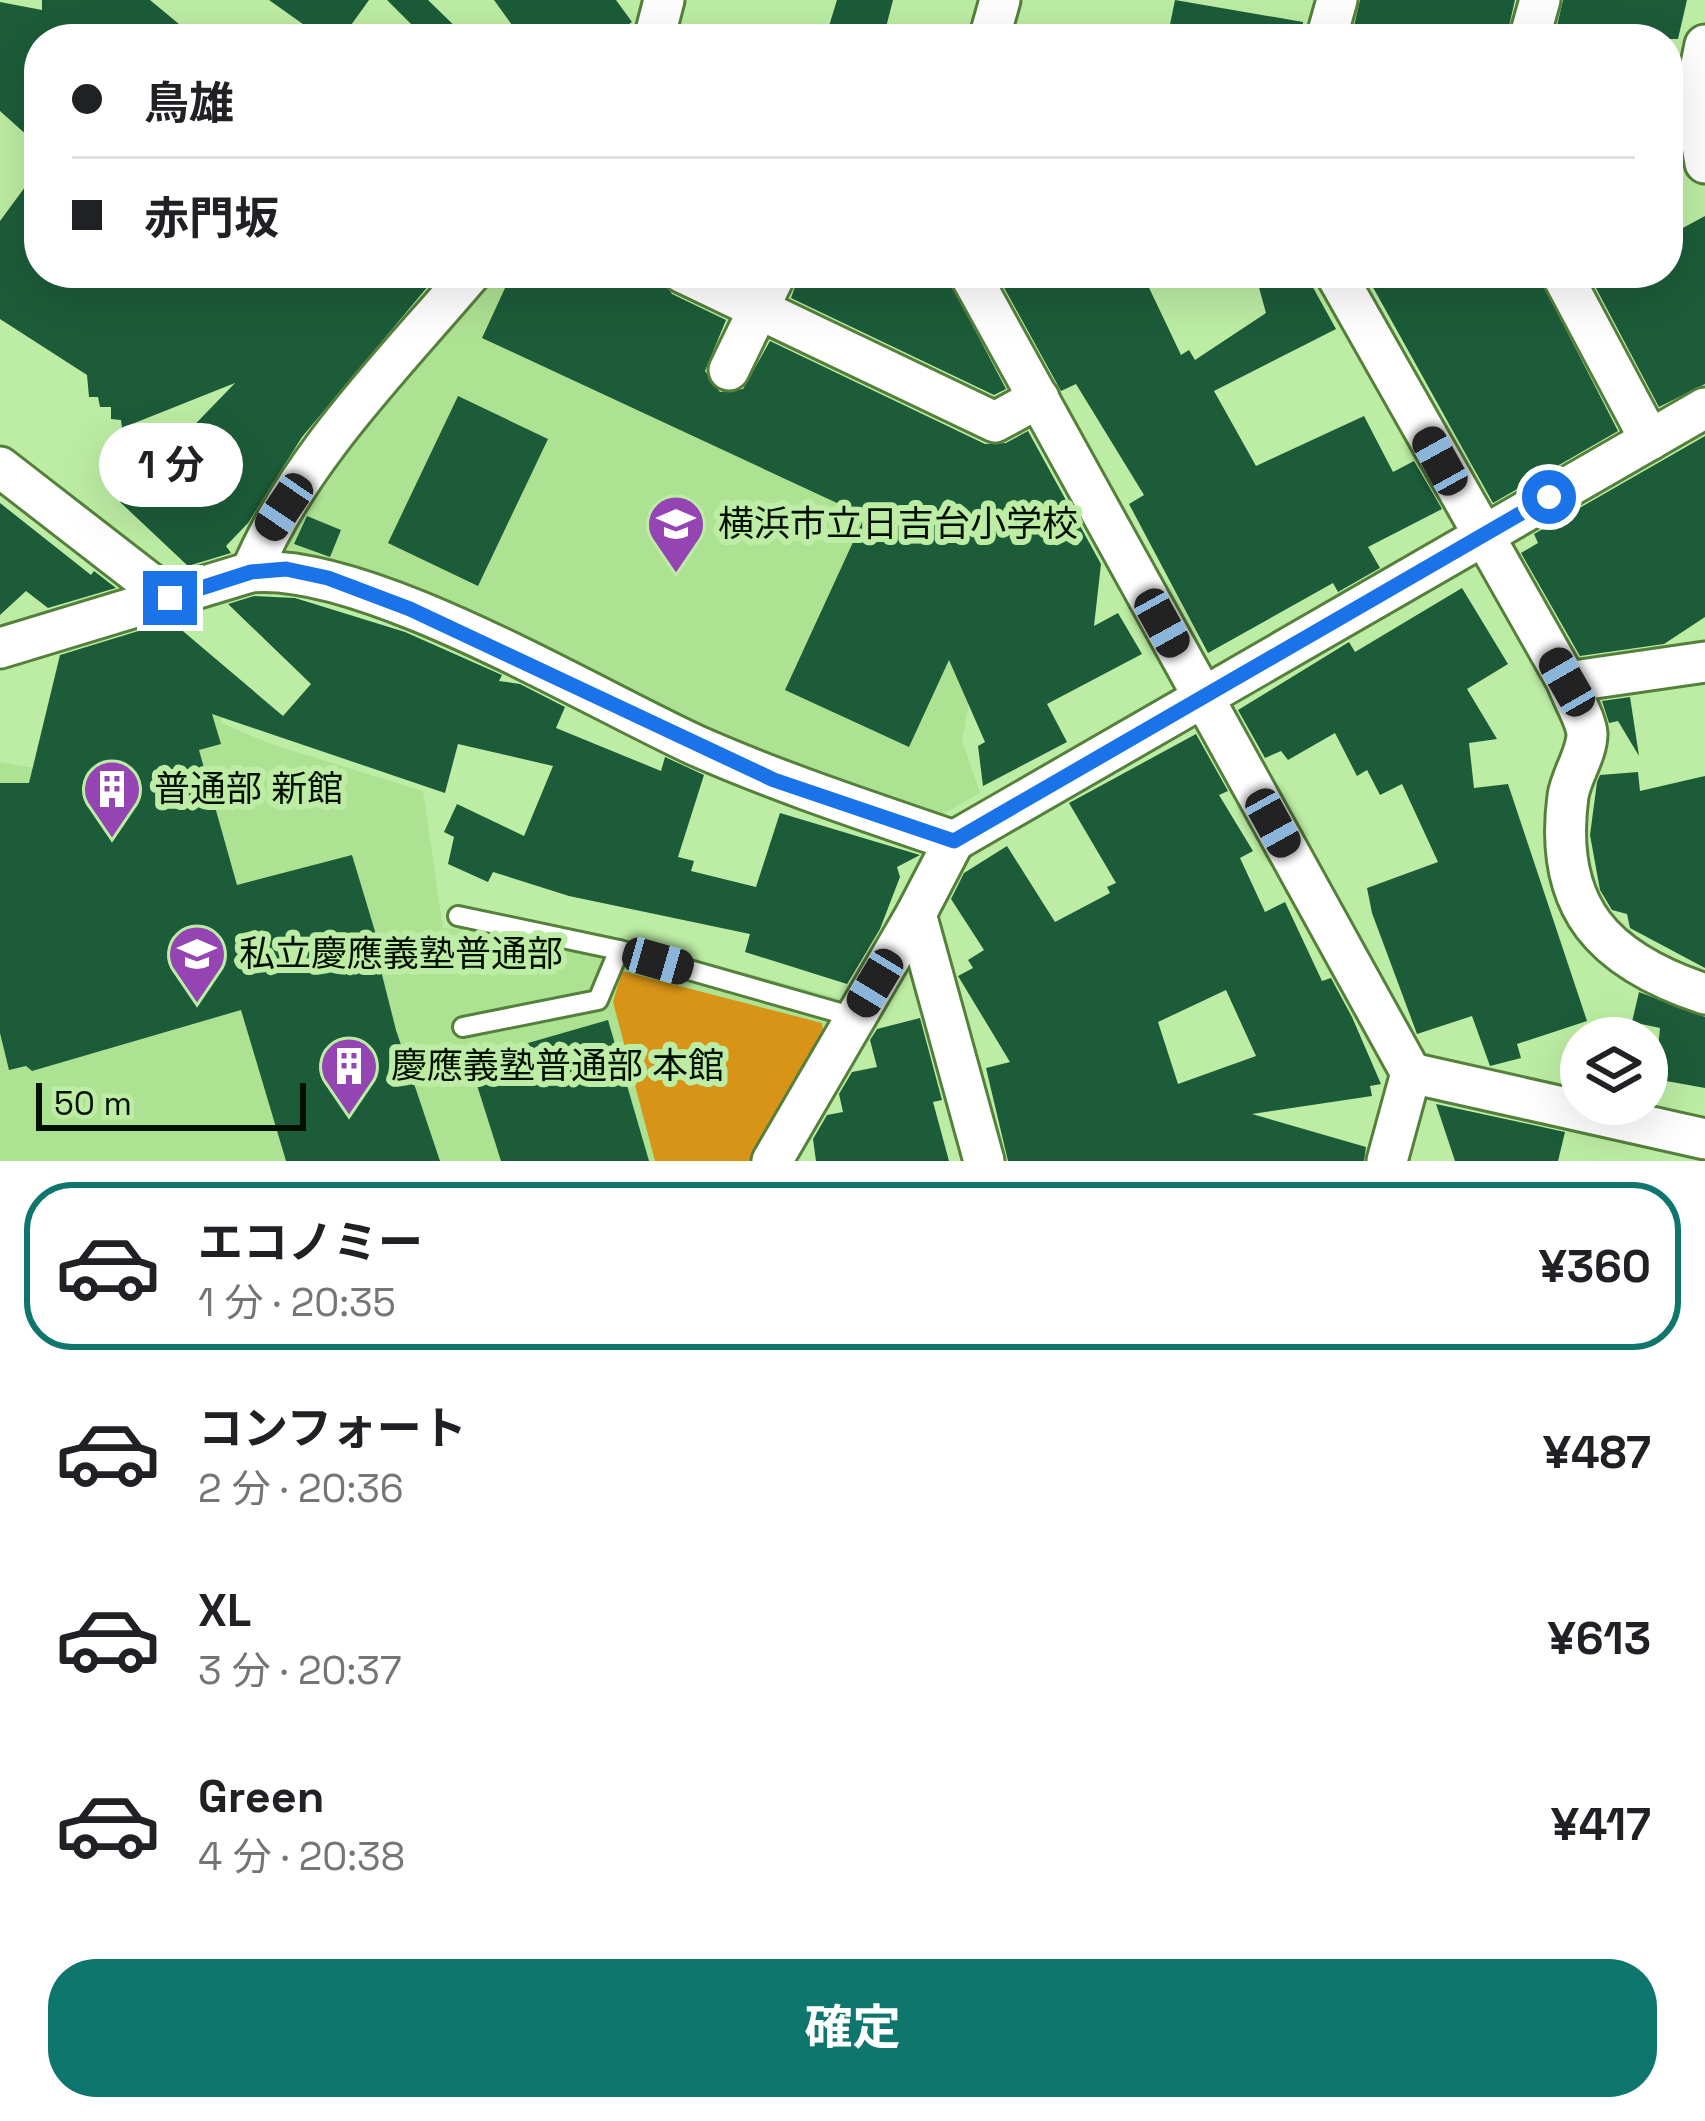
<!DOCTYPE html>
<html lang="ja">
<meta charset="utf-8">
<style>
:root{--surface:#fff;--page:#f2f2f2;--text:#202124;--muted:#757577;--line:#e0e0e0;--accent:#0f766e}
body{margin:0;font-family:"Space Grotesk","Noto Sans JP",sans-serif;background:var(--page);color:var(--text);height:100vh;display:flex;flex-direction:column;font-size:45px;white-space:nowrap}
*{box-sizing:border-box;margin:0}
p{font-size:39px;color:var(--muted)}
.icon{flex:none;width:66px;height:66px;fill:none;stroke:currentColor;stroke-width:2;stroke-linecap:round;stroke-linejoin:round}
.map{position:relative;height:1161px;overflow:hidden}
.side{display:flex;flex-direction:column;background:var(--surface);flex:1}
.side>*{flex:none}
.guide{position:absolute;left:24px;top:24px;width:1659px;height:264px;border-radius:48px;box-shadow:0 12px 48px #0002;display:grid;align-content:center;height:264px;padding:0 48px;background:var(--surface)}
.controls{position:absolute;left:1560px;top:1017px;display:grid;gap:24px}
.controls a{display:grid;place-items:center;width:108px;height:108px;border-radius:50%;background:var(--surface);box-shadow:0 12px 48px #0002;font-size:60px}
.scale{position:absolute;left:36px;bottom:30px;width:270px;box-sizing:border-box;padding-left:12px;border:6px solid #021000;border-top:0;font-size:33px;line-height:42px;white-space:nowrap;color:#021000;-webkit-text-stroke:9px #bdeda4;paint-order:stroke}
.end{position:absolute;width:54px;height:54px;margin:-27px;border:15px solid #1a73e8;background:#fff;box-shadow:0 0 0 6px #fff}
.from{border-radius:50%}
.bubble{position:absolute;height:84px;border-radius:42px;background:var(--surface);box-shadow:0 12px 48px #0002;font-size:39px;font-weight:700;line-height:84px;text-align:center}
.car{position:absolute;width:36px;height:72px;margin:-36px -18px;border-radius:15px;box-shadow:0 0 9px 3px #0007;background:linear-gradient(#222 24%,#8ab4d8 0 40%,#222 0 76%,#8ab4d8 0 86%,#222 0)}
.guide b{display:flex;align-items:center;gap:42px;height:114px;font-size:45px}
.guide b+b{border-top:3px solid var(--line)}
.guide i{width:30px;height:30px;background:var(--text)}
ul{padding:21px 0 0;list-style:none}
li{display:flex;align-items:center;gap:36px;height:168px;margin:0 24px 18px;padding:0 24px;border:6px solid transparent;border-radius:48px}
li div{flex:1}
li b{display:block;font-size:45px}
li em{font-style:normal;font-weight:700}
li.active{border-color:var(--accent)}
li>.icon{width:108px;height:108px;stroke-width:1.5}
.cta{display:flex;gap:24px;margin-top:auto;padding:24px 48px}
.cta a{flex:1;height:138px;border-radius:48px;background:var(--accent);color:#fff;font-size:48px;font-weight:700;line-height:138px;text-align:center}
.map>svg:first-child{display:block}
</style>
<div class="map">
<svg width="1705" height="1161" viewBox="0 0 1705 1161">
<rect width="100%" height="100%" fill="#bdeda4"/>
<g fill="#aee293">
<path d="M481,273L1004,512L962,740L980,793L932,820L786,767L443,604L281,547L277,532Z"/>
<path d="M223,712L221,723L271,744L423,791L443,928L620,940L852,1001L767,1161H0V762L96,779L112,724Z"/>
</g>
<path fill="#d89417" d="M622,971L822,1023L825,1042L760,1161H655L613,1002Z"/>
<g fill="#1c5c39" fill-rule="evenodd">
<path d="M42,0H150L197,39H39V146L0,111V2L42,10Z"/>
<path d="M269,0H369L341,39H324Z"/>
<path d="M387,0H428L468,39H426Z"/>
<path d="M494,0H616L632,22L608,39H522Z"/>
<path d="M837,0H893L883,39H825Z"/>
<path d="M1175,0L1303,22L1302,39H1167Z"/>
<path d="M1360,0H1515L1506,39H1351Z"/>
<path d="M1563,0H1687L1678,39H1554Z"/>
<path d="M39,168V273H96L112,285L121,273H439L302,437L248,523L226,546L231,553L188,566L120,502L235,383L122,428L121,420L111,419V407H100L98,397H89L87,375L0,319V221Z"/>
<path d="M1705,216V384L1659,407L1588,273H1668V236Z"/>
<path d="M512,273H659L672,294L726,320L705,371L720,392L743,389L770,341L985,444L1006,443L1028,431L1101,564L1094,626L1118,613L1142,654L1047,704L1067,742L983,786L978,746L985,742L949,660L909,747L785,690L865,516L482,338Z"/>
<path d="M800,273H945L1006,389L994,395L791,298Z"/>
<path d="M996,273H1142L1181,355L1189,350L1195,360L1266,313L1255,273H1305L1336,329L1214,391L1256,466L1364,416L1393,472L1414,461L1442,509L1368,547L1380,568L1338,592L1333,583L1208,653L1129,504L1144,495L1076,384L1061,391Z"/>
<path d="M1365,273H1537L1618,431L1493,503Z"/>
<path d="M458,396L548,439L478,586L388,543Z"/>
<path d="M1705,436V617L1664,644L1580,656L1521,553L1538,543L1534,534Z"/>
<path d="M0,503L91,575L94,571L116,588L48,608L26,591L0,615Z"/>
<path d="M307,516L341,530L330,557L294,544Z"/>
<path d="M1462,588L1508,664L1467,689L1497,739L1469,743L1474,788L1508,784L1587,1021L1517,1044L1521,1058L1490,1066L1472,1016L1417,1034L1372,913L1367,888L1438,862L1402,784L1380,795L1367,770L1357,776L1335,733L1288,760L1281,751L1265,758L1238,710L1349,642L1355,652Z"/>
<path d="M254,596L295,598L405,632L502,675L499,681L520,684L565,707L556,728L661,771L665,757L704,775L678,857L694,861L691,871L756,887L780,813L920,855L897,867L900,877L880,929L847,984L745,952L750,934L569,896L493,872L488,882L448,864L454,837L444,832L457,804L524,836L553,766L458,744L445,793L212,714L221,744L199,750L237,885L352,855L380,948L376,951L396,1030L440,1161H286L241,1010L32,1071L26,1066L9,1070L0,1033V783H29L60,655L171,621L283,716L311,684L228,604Z"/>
<path d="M1630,697L1639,756L1618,721L1609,723L1602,701Z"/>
<path d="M1196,734L1228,791L1219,795L1253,851L1240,858L1265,912L1285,902L1322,981L1331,978L1352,1017L1381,1084L1370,1086L1372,1096L1252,1114L1366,1147L1364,1161H1008L986,1068L1010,1062L958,976L973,968L968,960L984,950L951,899L964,873L1007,846L1055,922L1110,893L1107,887L1116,883L1069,803ZM1226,990L1256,1056L1178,1084L1158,1022Z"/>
<path d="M1638,772L1640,791L1705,776V968L1630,928L1627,914L1612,910L1600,890L1590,835L1597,782L1600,775Z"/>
<path d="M1639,992L1705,1017V1088L1655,1079L1660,1028L1632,1022Z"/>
<path d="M920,1018L942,1100L933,1102L949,1161H816L813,1139L827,1115L843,1112L839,1094L852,1072L877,1067L870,1040L877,1029Z"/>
<path d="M608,1020L649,1161H501L469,1060Z"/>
<path d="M1436,1104L1565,1132L1558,1161H1455Z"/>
</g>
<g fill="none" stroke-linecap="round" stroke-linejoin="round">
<defs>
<g id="lane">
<path d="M458,916L619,950L598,1000L463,1027"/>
<path d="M619,950L854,1017"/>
</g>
<g id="street">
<path d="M654,39L664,0"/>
<path d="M989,39L1000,0"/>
<path d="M1326,39L1337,0"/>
<path d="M1529,39L1540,0"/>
<path d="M1705,45L1694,98L1705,163"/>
<path d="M683,273L995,422L1039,398"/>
<path d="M969,273L1411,1073L1387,1161"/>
<path d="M1335,273L1567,682C1572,697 1586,719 1587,734C1587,754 1571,776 1568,796C1553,909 1605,961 1705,994"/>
<path d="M1561,273L1650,440"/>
<path d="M729,370L776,273"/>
<path d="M0,467L169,598"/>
<path d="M251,572C298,459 393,365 471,273"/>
<path d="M0,648L251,572C366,562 586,695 697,746C781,783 867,811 954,841"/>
<path d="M1567,682L1705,662"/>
<path d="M954,841L1705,408"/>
<path d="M954,841L916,914L984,1161"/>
<path d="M1411,1073L1705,1139"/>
<path d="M772,1161L916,914"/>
</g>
</defs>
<use href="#lane" stroke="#55803b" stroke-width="24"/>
<use href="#street" stroke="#55803b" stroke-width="45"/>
<use href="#lane" stroke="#fff" stroke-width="18"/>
<use href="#street" stroke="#fff" stroke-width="39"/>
</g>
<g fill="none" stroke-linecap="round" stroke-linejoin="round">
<path stroke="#1a73e8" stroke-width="15" d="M170,598L251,572L286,569L328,578L410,609L774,780L954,841L1549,497"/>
</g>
<defs>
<symbol id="school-pin" viewBox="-11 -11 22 30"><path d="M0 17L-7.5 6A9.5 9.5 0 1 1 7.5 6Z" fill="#9544b4" stroke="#bdeda4"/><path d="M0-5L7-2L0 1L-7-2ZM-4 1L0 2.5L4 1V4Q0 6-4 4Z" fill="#fff"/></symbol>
<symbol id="building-pin" viewBox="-11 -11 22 30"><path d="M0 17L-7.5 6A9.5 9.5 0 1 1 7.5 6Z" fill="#9544b4" stroke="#bdeda4"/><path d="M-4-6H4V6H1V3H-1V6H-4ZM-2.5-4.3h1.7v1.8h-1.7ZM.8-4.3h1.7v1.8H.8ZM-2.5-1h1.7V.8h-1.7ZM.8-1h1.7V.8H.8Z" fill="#fff"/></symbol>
</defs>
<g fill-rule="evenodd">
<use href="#school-pin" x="643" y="491" width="66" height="90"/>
<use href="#building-pin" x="79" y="756" width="66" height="90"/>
<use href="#school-pin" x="164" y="921" width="66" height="90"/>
<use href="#building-pin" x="316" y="1033" width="66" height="90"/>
</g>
<g text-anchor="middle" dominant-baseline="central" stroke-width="12" stroke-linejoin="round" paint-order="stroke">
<g font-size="36" fill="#021000" stroke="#bdeda4" text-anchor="start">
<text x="718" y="524">横浜市立日吉台小学校</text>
<text x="154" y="789">普通部 新館</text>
<text x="239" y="954">私立慶應義塾普通部</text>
<text x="391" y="1066">慶應義塾普通部 本館</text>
</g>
</g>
</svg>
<div class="controls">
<a><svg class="icon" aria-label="layers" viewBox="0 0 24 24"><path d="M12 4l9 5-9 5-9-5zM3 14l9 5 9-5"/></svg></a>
</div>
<div class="scale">50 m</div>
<i class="end from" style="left:1549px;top:497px"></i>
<i class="end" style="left:170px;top:598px"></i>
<div class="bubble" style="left:99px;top:423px;width:144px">1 分</div>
<i class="car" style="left:1440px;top:461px;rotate:331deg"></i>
<i class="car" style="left:284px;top:507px;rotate:214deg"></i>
<i class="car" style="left:1162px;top:623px;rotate:151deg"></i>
<i class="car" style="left:1567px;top:682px;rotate:330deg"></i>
<i class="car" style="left:1273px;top:823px;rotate:151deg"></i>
<i class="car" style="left:658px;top:961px;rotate:106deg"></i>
<i class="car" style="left:875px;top:983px;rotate:211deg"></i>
<div class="guide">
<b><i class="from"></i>鳥雄</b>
<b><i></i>赤門坂</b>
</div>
</div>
<section class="side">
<ul>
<li class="active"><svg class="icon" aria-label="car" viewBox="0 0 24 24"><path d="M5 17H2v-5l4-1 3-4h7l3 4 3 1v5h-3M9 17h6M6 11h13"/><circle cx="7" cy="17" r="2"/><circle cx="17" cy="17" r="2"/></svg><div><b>エコノミー</b><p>1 分 · 20:35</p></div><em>¥360</em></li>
<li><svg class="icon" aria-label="car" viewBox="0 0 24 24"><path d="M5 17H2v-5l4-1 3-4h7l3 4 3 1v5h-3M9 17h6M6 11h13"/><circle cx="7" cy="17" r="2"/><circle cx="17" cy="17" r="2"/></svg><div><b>コンフォート</b><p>2 分 · 20:36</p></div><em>¥487</em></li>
<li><svg class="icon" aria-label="car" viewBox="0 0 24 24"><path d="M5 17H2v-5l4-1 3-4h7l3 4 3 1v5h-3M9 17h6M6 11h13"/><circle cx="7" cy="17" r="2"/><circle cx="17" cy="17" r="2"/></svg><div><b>XL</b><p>3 分 · 20:37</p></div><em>¥613</em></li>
<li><svg class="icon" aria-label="car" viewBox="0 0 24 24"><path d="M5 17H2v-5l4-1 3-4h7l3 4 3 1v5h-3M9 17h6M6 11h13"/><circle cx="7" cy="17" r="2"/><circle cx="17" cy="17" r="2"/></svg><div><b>Green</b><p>4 分 · 20:38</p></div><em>¥417</em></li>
</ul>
<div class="cta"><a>確定</a></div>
</section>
